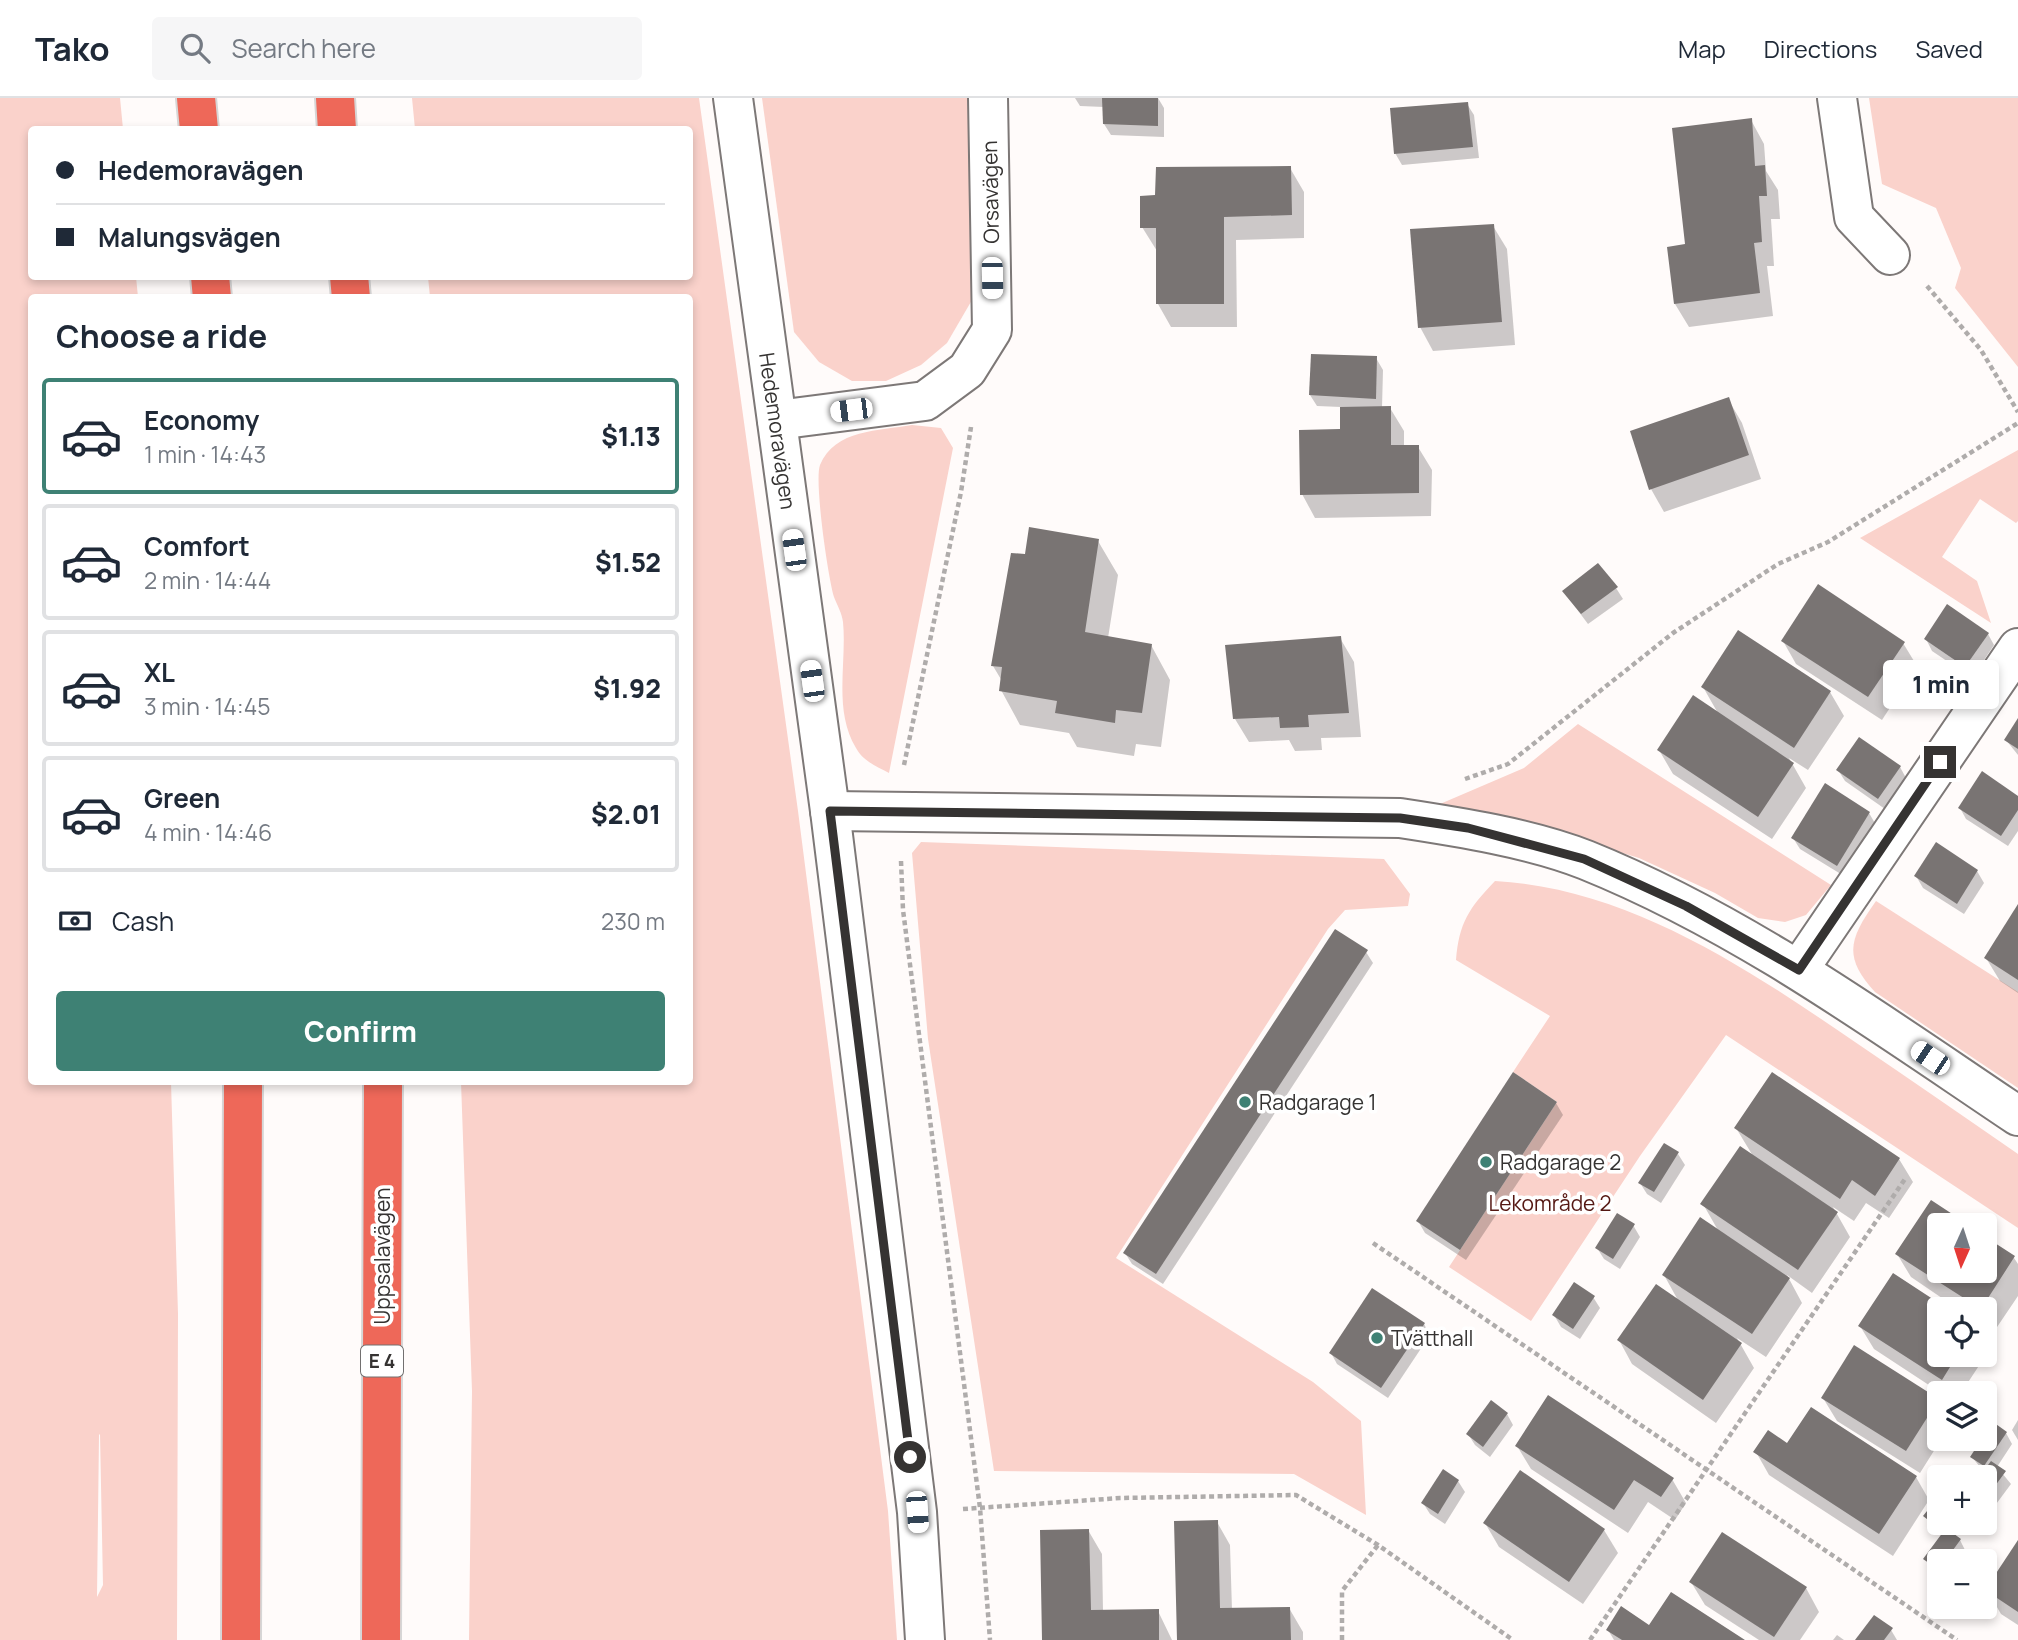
<!DOCTYPE html>
<meta charset="utf-8">
<style>
:root{--surface:#fff;--page:#f6f6f7;--text:#1f2937;--muted:#747a83;--line:#e0e1e3;--accent:#3e8174}
body{margin:0;font-family:Manrope,sans-serif;background:var(--page);color:var(--text);height:100vh;display:flex;flex-direction:column;font-size:26px;white-space:nowrap}
*{box-sizing:border-box;margin:0}
p{font-size:23px;color:var(--muted)}
.icon{flex:none;width:38px;height:38px;fill:none;stroke:currentColor;stroke-width:2;stroke-linecap:round;stroke-linejoin:round}
.map{position:relative;flex:1;overflow:hidden}
.drawer{position:absolute;left:28px;top:196px;width:665px;height:791px;display:flex;flex-direction:column;background:var(--surface);border-radius:7px;box-shadow:0 4px 10px #0003}
.drawer>*{flex:none}
.banner{position:absolute;left:28px;top:28px;width:665px;height:154px;border-radius:7px;box-shadow:0 4px 10px #0003;display:grid;align-content:center;height:154px;padding:0 28px;background:var(--surface)}
.needle{width:46px;rotate:183deg}
.tools{position:absolute;left:1927px;top:1115px;display:grid;gap:14px}
.tools a{display:grid;place-items:center;width:70px;height:70px;border-radius:7px;background:var(--surface);box-shadow:0 4px 10px #0003;font-size:35px}
.end{position:absolute;width:32px;height:32px;margin:-16px;border:9px solid #353332;background:#fff;box-shadow:0 0 0 4px #fff}
.from{border-radius:50%}
.bubble{position:absolute;height:49px;border-radius:7px;background:var(--surface);box-shadow:0 4px 10px #0003;font-size:23px;font-weight:800;line-height:49px;text-align:center}
.car{position:absolute;width:21px;height:42px;margin:-21px -10px;border-radius:9px;box-shadow:0 0 5px 2px #0007;background:linear-gradient(#fff 24%,#345 0 40%,#fff 0 76%,#345 0 86%,#fff 0)}
.banner b{display:flex;align-items:center;gap:24px;height:66px;font-size:26px}
.banner b+b{border-top:2px solid var(--line)}
.banner i{width:18px;height:18px;background:var(--text)}
ul{padding:0;list-style:none}
li{display:flex;align-items:center;gap:21px;height:116px;margin:0 14px 10px;padding:0 14px;border:4px solid var(--line);border-radius:7px}
li div{flex:1}
li b{display:block;font-size:26px}
li em{font-style:normal;font-weight:800}
li.active{border-color:var(--accent)}
li>.icon{width:63px;height:63px;stroke-width:1.5}
h2{padding:0 28px;font-size:32px;line-height:84px}
.pay{display:flex;align-items:center;gap:18px;height:77px;padding:0 28px;font-size:26px}
.pay p{margin-inline-start:auto}
.button{display:flex;gap:14px;margin-top:auto;padding:14px 28px}
.button a{flex:1;height:80px;border-radius:7px;background:var(--accent);color:#fff;font-size:28px;font-weight:800;line-height:80px;text-align:center}
header{display:flex;align-items:center;gap:42px;box-sizing:border-box;height:98px;padding:0 35px;background:var(--surface);border-bottom:2px solid var(--line)}
header strong{font-size:33px}
nav{display:flex;gap:38px;margin-inline-start:auto;font-size:24px}
.search{width:490px;height:63px;background:var(--page);display:flex;align-items:center;gap:18px;box-sizing:border-box;padding:0 24px;border-radius:7px;color:var(--muted);font-size:26px}
.map>svg:first-child{display:block}
</style>
<header>
<strong>Tako</strong>
<div class="search"><svg class="icon" aria-label="search" viewBox="0 0 24 24"><circle cx="10" cy="10" r="6"/><path d="M15 15l6 6"/></svg>Search here</div>
<nav><a>Map</a><a>Directions</a><a>Saved</a></nav>
</header>
<div class="map">
<svg width="2018" height="1542" viewBox="0 0 2018 1542">
<rect width="100%" height="100%" fill="#fffbfa"/>
<g fill="#fad2cb" fill-rule="evenodd">
<path d="M0,0H120L123,31L32,32V178L136,179L138,199L32,200V984H171L178,1216L177,1542H0ZM100,1336L103,1487L97,1499L99,1337Z"/>
<path d="M412,0H699L798,713L888,1413L897,1542H469L472,1293L461,984H690V200L430,199L428,179L690,178V32L415,31Z"/>
<path d="M762,0H969L972,202L947,245L921,267L886,283H852L819,264L794,234Z"/>
<path d="M1869,0H2018V269L1955,190L1961,170L1936,110L1882,86Z"/>
<path d="M912,327L941,330L953,350L889,675C876,668 863,663 856,650C833,612 847,565 843,524C842,515 837,507 834,499C828,479 814,383 820,367C835,331 879,333 912,327Z"/>
<path d="M2018,352V423L2016,425L1980,401L1942,459L1977,483L1991,525L1860,440Z"/>
<path d="M1578,626L1831,787L1806,817L1785,824L1758,820L1715,795L1639,760L1526,726L1426,712L1524,670Z"/>
<path d="M921,744L1384,761L1410,796L1408,808L1345,812L1328,831L1116,1160L1313,1284L1361,1323L1366,1417L1294,1376L994,1373L928,941L912,755Z"/>
<path d="M1495,783C1629,790 1748,871 1855,944C1910,981 1964,1019 2018,1056V1130L1726,937L1640,1058L1531,1223L1449,1169L1557,1004L1513,974L1550,918L1456,862C1459,825 1469,810 1495,783Z"/>
<path d="M1876,803L2018,894V990L1875,894C1842,858 1850,840 1876,803Z"/>
</g>
<g fill="#0003">
<path d="M1075,0H1158L1164,10V39L1111,37L1104,26V9L1080,8Z"/>
<path d="M1467,6L1474,17L1479,60L1402,67L1395,55Z"/>
<path d="M1751,22L1764,46L1766,73L1778,92L1780,121H1771L1774,168H1767L1773,218L1689,229L1675,206L1669,151L1687,147Z"/>
<path d="M1290,70L1304,94V140L1236,142L1237,229H1171L1158,206L1157,153L1142,129Z"/>
<path d="M1493,128L1507,151L1515,247L1433,253L1420,229Z"/>
<path d="M1376,260L1383,272L1382,310H1390L1404,333V349H1418L1432,372L1431,418L1315,420L1302,396L1342,333L1341,309L1317,308L1310,297Z"/>
<path d="M1728,301L1742,325L1761,381L1664,414L1651,391Z"/>
<path d="M1098,443L1118,477L1108,540L1151,547L1170,582L1161,649L1136,646L1134,658L1077,649L1069,635L1020,627L1001,592L1002,583L993,568L1026,458Z"/>
<path d="M1616,490L1623,501L1588,526L1564,494Z"/>
<path d="M1988,536L1994,547L1972,580L1932,553L1926,541Z"/>
<path d="M1340,540L1354,564L1361,639L1321,640L1322,652L1295,653L1289,642L1249,644L1235,621Z"/>
<path d="M1783,543L1903,545L1917,568L1882,622L1796,566Z"/>
<path d="M1703,589L1830,594L1844,618L1808,672L1789,660L1806,690L1772,741L1673,676L1659,652L1719,617Z"/>
<path d="M2018,623V657L2006,642Z"/>
<path d="M1900,669L1906,680L1885,711L1845,683L1838,672Z"/>
<path d="M2018,700V733L2008,748L1966,721L1960,710Z"/>
<path d="M1869,715L1876,727L1844,778L1800,751L1793,740Z"/>
<path d="M1977,773L1984,785L1964,816L1923,790L1916,778Z"/>
<path d="M2018,809V895L2000,883L1986,860Z"/>
<path d="M1366,854L1373,865L1163,1186L1132,1166L1125,1155Z"/>
<path d="M1556,1005L1563,1017L1466,1162L1425,1135L1418,1123Z"/>
<path d="M1736,1030L1899,1061L1913,1084L1889,1120L1866,1105L1854,1123L1833,1109L1850,1139L1812,1195L1787,1177L1802,1205L1766,1259L1737,1240L1754,1270L1716,1325L1632,1266L1619,1242L1679,1204L1664,1177L1719,1134L1703,1106L1753,1058Z"/>
<path d="M1678,1056L1685,1067L1661,1105L1647,1096L1640,1085Z"/>
<path d="M1931,1104L1965,1127H1939V1172H1984V1140L2014,1160L2018,1166V1198L1993,1235L1984,1229V1211H1958L1911,1179L1897,1156Z"/>
<path d="M1633,1127L1640,1139L1620,1171L1604,1161L1597,1150Z"/>
<path d="M1893,1177L1945,1211H1939V1256H1984V1248L1988,1254L1961,1295H1941L1874,1251L1860,1228Z"/>
<path d="M1593,1199L1600,1210L1580,1241L1561,1229L1554,1217Z"/>
<path d="M1424,1226L1430,1237L1388,1300L1337,1266L1331,1255Z"/>
<path d="M1823,1300L1937,1302L1939,1340H1942L1920,1375L1837,1323Z"/>
<path d="M1507,1316L1513,1327L1490,1359L1475,1347L1468,1336Z"/>
<path d="M2018,1322V1342L2012,1332Z"/>
<path d="M2006,1335L2012,1346L1997,1369L2011,1386L1988,1417L1984,1415V1379H1981L1984,1374L1972,1359Z"/>
<path d="M1788,1347L1916,1379L1929,1402L1893,1458L1769,1377L1756,1354Z"/>
<path d="M1517,1348L1672,1381L1686,1405L1675,1422L1648,1404L1628,1435L1531,1371Z"/>
<path d="M1458,1383L1465,1394L1445,1426L1430,1416L1423,1405Z"/>
<path d="M1939,1401V1424H1960L1951,1436L1960,1442L1966,1454L1960,1463H1939V1477L1926,1461L1942,1438L1932,1430L1926,1419Z"/>
<path d="M1217,1424L1230,1447L1232,1512L1289,1510L1303,1534V1542H1179Z"/>
<path d="M1485,1425L1604,1432L1618,1455L1583,1506L1499,1449Z"/>
<path d="M1088,1432L1102,1456L1103,1513H1158L1172,1542H1044Z"/>
<path d="M2018,1445V1527L2001,1516L1987,1492Z"/>
<path d="M1691,1484L1806,1490L1819,1514L1800,1542H1759L1705,1507Z"/>
<path d="M1650,1529L1741,1542H1614L1608,1532Z"/>
<path d="M1891,1532L1897,1542H1857Z"/>
<path d="M1837,1537L1844,1542H1833Z"/>
</g>
<g fill="#797473">
<path d="M1102,0H1158V28L1103,26Z"/>
<path d="M1468,4L1473,49L1394,56L1390,10Z"/>
<path d="M1752,20L1755,68L1765,67L1767,98H1759L1762,144L1754,145L1760,195L1674,206L1667,149L1685,146L1672,30Z"/>
<path d="M1291,68L1292,117L1224,119V206H1156V130H1140V98L1155,97L1156,69Z"/>
<path d="M1494,126L1502,224L1418,230L1410,131Z"/>
<path d="M1311,256L1377,258L1376,301L1309,297Z"/>
<path d="M1729,299L1749,357L1649,392L1630,333Z"/>
<path d="M1391,308V347H1419V395L1300,397L1299,332L1340,331V309Z"/>
<path d="M1029,429L1099,441L1085,534L1152,546L1142,615L1116,612L1115,625L1055,615L1057,603L999,593L1002,569L991,568L1011,455L1025,456Z"/>
<path d="M1598,465L1618,489L1581,516L1562,493Z"/>
<path d="M1818,486L1905,544L1868,599L1781,543Z"/>
<path d="M1947,506L1989,535L1965,569L1924,541Z"/>
<path d="M1738,532L1831,593L1794,650L1701,589Z"/>
<path d="M1341,538L1349,615L1308,617L1309,629L1280,630L1279,619L1233,621L1225,547Z"/>
<path d="M1693,597L1794,665L1758,719L1657,652Z"/>
<path d="M2018,620V651L2004,642Z"/>
<path d="M1859,639L1901,668L1878,701L1836,672Z"/>
<path d="M1982,673L2018,698V712L2001,738L1958,710Z"/>
<path d="M1825,685L1870,714L1837,768L1791,740Z"/>
<path d="M1936,744L1978,772L1957,806L1914,778Z"/>
<path d="M2018,806V882L1984,860Z"/>
<path d="M1335,831L1368,852L1156,1176L1123,1155Z"/>
<path d="M1513,974L1557,1004L1460,1152L1416,1123Z"/>
<path d="M1772,974L1900,1060L1875,1098L1852,1082L1840,1101L1734,1030Z"/>
<path d="M1664,1045L1679,1054L1654,1094L1638,1085Z"/>
<path d="M1740,1048L1838,1114L1798,1172L1700,1106Z"/>
<path d="M1931,1102L1969,1127H1939V1172H1984V1138L2015,1158L1981,1211L1895,1156Z"/>
<path d="M1617,1115L1635,1126L1613,1161L1595,1150Z"/>
<path d="M1700,1119L1790,1180L1752,1236L1662,1177Z"/>
<path d="M1893,1175L1948,1211H1939V1256H1958L1942,1282L1858,1228Z"/>
<path d="M1574,1184L1595,1198L1573,1231L1552,1217Z"/>
<path d="M1656,1186L1742,1245L1703,1302L1617,1242Z"/>
<path d="M1372,1190L1425,1225L1381,1290L1329,1255Z"/>
<path d="M1854,1247L1939,1301L1906,1353L1821,1300Z"/>
<path d="M1548,1297L1674,1380L1661,1399L1634,1382L1614,1412L1515,1348Z"/>
<path d="M1491,1302L1508,1315L1483,1349L1466,1336Z"/>
<path d="M1811,1309L1917,1378L1879,1436L1753,1354L1768,1332L1787,1345Z"/>
<path d="M1993,1324L2007,1334L1984,1368L1970,1359Z"/>
<path d="M1991,1363L2006,1373L1984,1403V1379H1979Z"/>
<path d="M1443,1371L1459,1382L1438,1416L1421,1405Z"/>
<path d="M1520,1372L1605,1431L1569,1484L1483,1425Z"/>
<path d="M1939,1398V1424H1945L1940,1431L1923,1418Z"/>
<path d="M1218,1422L1220,1510L1290,1509L1291,1542H1177L1174,1423Z"/>
<path d="M1946,1430L1961,1441L1945,1463H1939V1472L1923,1461Z"/>
<path d="M1089,1431L1091,1512L1159,1511V1542H1042L1040,1432Z"/>
<path d="M1722,1434L1807,1489L1774,1539L1689,1484Z"/>
<path d="M2018,1442V1514L1985,1492Z"/>
<path d="M1671,1494L1745,1542H1622L1606,1532L1621,1508L1649,1527Z"/>
<path d="M1874,1517L1893,1530L1884,1542H1855Z"/>
</g>
<g fill="none" stroke-linecap="round" stroke-linejoin="round">
<defs>
<g id="minor">
<path d="M733,0L830,713L917,1414L925,1542"/>
<path d="M1837,0L1854,119L1890,157"/>
<path d="M777,322L925,303L967,272L992,232L988,0"/>
<path d="M830,713L1400,720C1459,729 1530,740 1586,762C1742,825 1879,925 2018,1018"/>
<path d="M1799,871L2018,550"/>
</g>
<g id="highway">
<path d="M196,0L199,32"/>
<path d="M335,0L337,32"/>
<path d="M210,178L212,200"/>
<path d="M349,178L351,200"/>
<path d="M241,1542L243,984"/>
<path d="M381,1542L383,984"/>
</g>
</defs>
<use href="#minor" stroke="#7d7877" stroke-width="42"/>
<use href="#highway" stroke="#d7d6d6" stroke-width="42"/>
<g stroke="#afacab" stroke-width="4.5" stroke-dasharray="5 3.5" stroke-linecap="butt">
<path d="M1927,188L1981,252L2018,314"/>
<path d="M904,667L961,394L971,329"/>
<path d="M1465,681L1508,666L1673,535L1778,466L1828,444L2018,325"/>
<path d="M901,763L903,812L980,1410L990,1542"/>
<path d="M1373,1145L1957,1542"/>
<path d="M963,1411L1120,1400L1296,1397L1378,1447L1513,1542"/>
<path d="M1342,1542V1493L1378,1447"/>
<path d="M1590,1542L1905,1081"/>
</g>
<use href="#minor" stroke="#fff" stroke-width="38"/>
<use href="#highway" stroke="#ee6859" stroke-width="38"/>
</g>
<g fill="none" stroke-linecap="round" stroke-linejoin="round">
<path stroke="#353332" stroke-width="9" d="M910,1359L830,713L1400,720L1468,730L1584,761L1686,808L1799,872L1940,664"/>
</g>
<g fill="#3e8174" stroke="#fff" stroke-width="2.5">
<circle cx="1245" cy="1004" r="7"/>
<circle cx="1486" cy="1064" r="7"/>
<circle cx="1377" cy="1240" r="7"/>
</g>
<g text-anchor="middle" dominant-baseline="central" stroke-width="7" stroke-linejoin="round" paint-order="stroke">
<rect fill="#fff" stroke="#727070" stroke-width="2" x="361" y="1247.5" width="42" height="31" rx="5"/>
<g font-size="19" font-weight="bold" fill="#353332">
<text x="382" y="1263">E 4</text>
</g>
<g font-size="21" fill="#353332" stroke="#fff">
<text transform="translate(990 94) rotate(-91)">Orsavägen</text>
<text transform="translate(778 333) rotate(82)">Hedemoravägen</text>
<text transform="translate(382 1158) rotate(-90)">Uppsalavägen</text>
</g>
<g font-size="21" fill="#353332" stroke="#fff" text-anchor="start">
<text x="1259" y="1004">Radgarage 1</text>
<text x="1500" y="1064">Radgarage 2</text>
<text x="1391" y="1240">Tvätthall</text>
</g>
<g font-size="21" fill="#551813" stroke="#fff">
<text x="1550" y="1105">Lekområde 2</text>
</g>
</g>
</svg>
<div class="tools">
<a><svg class="needle" viewBox="-14 -14 28 28"><path d="M0-13l5 13h-10z" fill="#e53935"/><path d="M0 13l5-13h-10z" fill="#747a83"/></svg></a>
<a><svg class="icon" aria-label="locate" viewBox="0 0 24 24"><circle cx="12" cy="12" r="6"/><path d="M12 2v4M12 18v4M2 12h4M18 12h4"/></svg></a>
<a><svg class="icon" aria-label="layers" viewBox="0 0 24 24"><path d="M12 4l9 5-9 5-9-5zM3 14l9 5 9-5"/></svg></a>
<a>+</a>
<a>−</a>
</div>
<i class="end from" style="left:910px;top:1359px"></i>
<i class="end" style="left:1940px;top:664px"></i>
<div class="bubble" style="left:1883px;top:562px;width:116px">1 min</div>
<i class="car" style="left:992px;top:180px;rotate:179deg"></i>
<i class="car" style="left:851px;top:312px;rotate:263deg"></i>
<i class="car" style="left:794px;top:452px;rotate:352deg"></i>
<i class="car" style="left:812px;top:583px;rotate:352deg"></i>
<i class="car" style="left:1930px;top:960px;rotate:304deg"></i>
<i class="car" style="left:917px;top:1414px;rotate:176deg"></i>
<div class="banner">
<b><i class="from"></i>Hedemoravägen</b>
<b><i></i>Malungsvägen</b>
</div>
<section class="drawer">
<h2>Choose a ride</h2>
<ul>
<li class="active"><svg class="icon" aria-label="car" viewBox="0 0 24 24"><path d="M5 17H2v-5l4-1 3-4h7l3 4 3 1v5h-3M9 17h6M6 11h13"/><circle cx="7" cy="17" r="2"/><circle cx="17" cy="17" r="2"/></svg><div><b>Economy</b><p>1 min · 14:43</p></div><em>$1.13</em></li>
<li><svg class="icon" aria-label="car" viewBox="0 0 24 24"><path d="M5 17H2v-5l4-1 3-4h7l3 4 3 1v5h-3M9 17h6M6 11h13"/><circle cx="7" cy="17" r="2"/><circle cx="17" cy="17" r="2"/></svg><div><b>Comfort</b><p>2 min · 14:44</p></div><em>$1.52</em></li>
<li><svg class="icon" aria-label="car" viewBox="0 0 24 24"><path d="M5 17H2v-5l4-1 3-4h7l3 4 3 1v5h-3M9 17h6M6 11h13"/><circle cx="7" cy="17" r="2"/><circle cx="17" cy="17" r="2"/></svg><div><b>XL</b><p>3 min · 14:45</p></div><em>$1.92</em></li>
<li><svg class="icon" aria-label="car" viewBox="0 0 24 24"><path d="M5 17H2v-5l4-1 3-4h7l3 4 3 1v5h-3M9 17h6M6 11h13"/><circle cx="7" cy="17" r="2"/><circle cx="17" cy="17" r="2"/></svg><div><b>Green</b><p>4 min · 14:46</p></div><em>$2.01</em></li>
</ul>
<div class="pay"><svg class="icon" aria-label="cash" viewBox="0 0 24 24"><path d="M3 7h18v10H3z"/><circle cx="12" cy="12" r="2"/></svg>Cash<p>230 m</p></div>
<div class="button"><a>Confirm</a></div>
</section>
</div>
